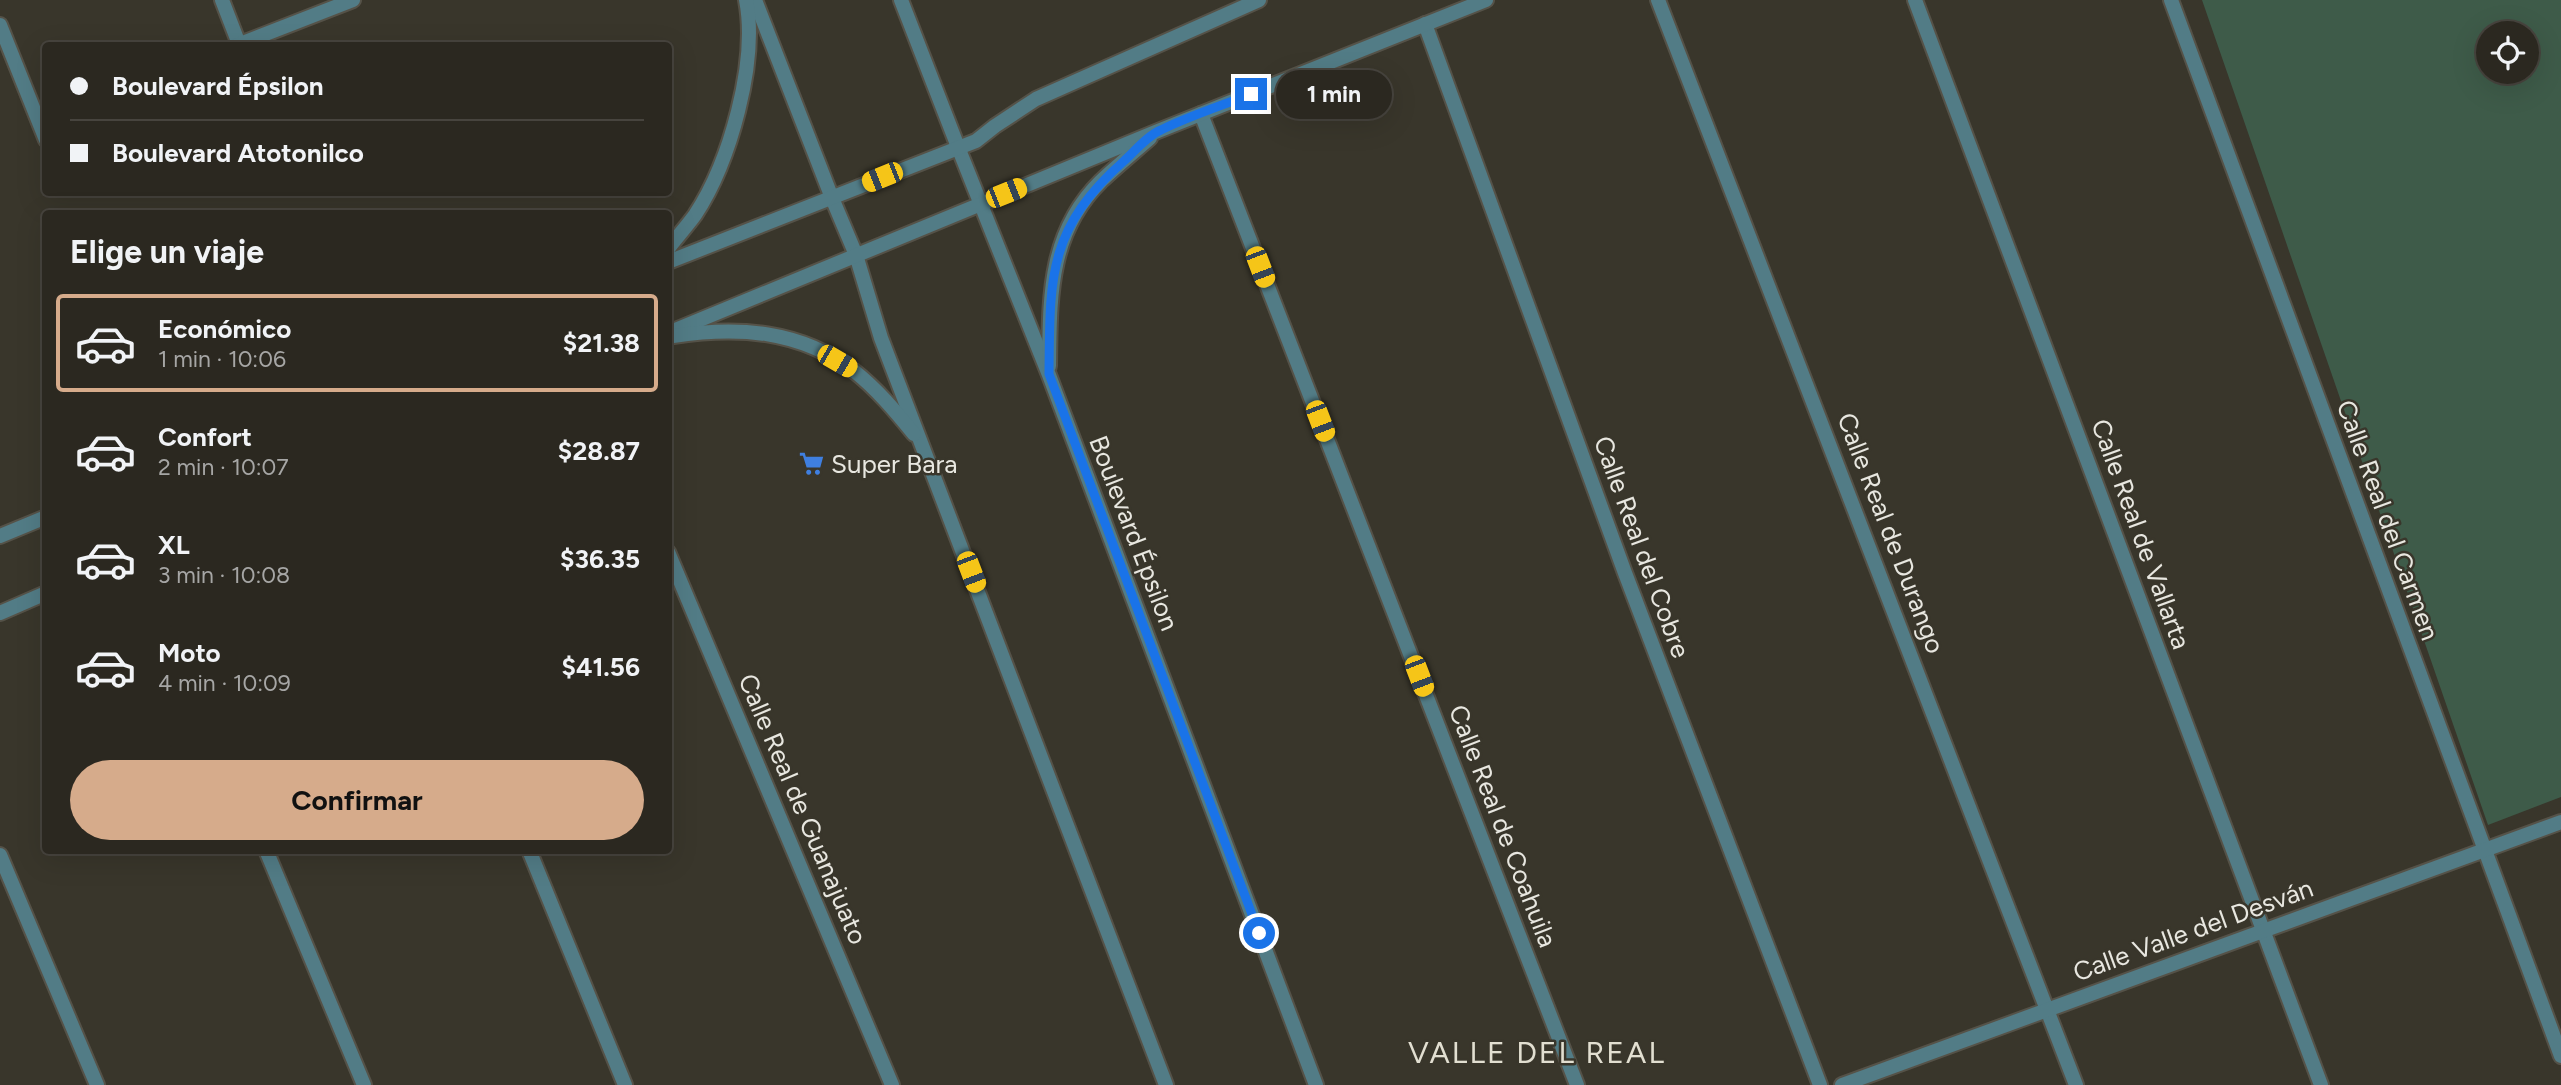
<!DOCTYPE html>
<html lang="es">
<meta charset="utf-8">
<style>
:root{--surface:#2b2820;--page:#333029;--text:#f1f3f6;--muted:#a6a6a5;--line:#47443e;--accent:#d6ab8b}
body{margin:0;font-family:Figtree,sans-serif;background:var(--page);color:var(--text);height:100vh;display:flex;flex-direction:column;font-size:26px;white-space:nowrap}
*{box-sizing:border-box;margin:0}
p{font-size:23px;color:var(--muted)}
.icon{flex:none;width:38px;height:38px;fill:none;stroke:currentColor;stroke-width:2;stroke-linecap:round;stroke-linejoin:round}
.map{position:relative;flex:1;overflow:hidden}
.drawer{position:absolute;left:42px;top:210px;width:630px;height:644px;display:flex;flex-direction:column;background:var(--surface);border-radius:7px;box-shadow:0 7px 28px #0002,0 0 0 2px var(--line)}
.drawer>*{flex:none}
.banner{position:absolute;left:42px;top:42px;width:630px;height:154px;border-radius:7px;box-shadow:0 7px 28px #0002,0 0 0 2px var(--line);display:grid;align-content:center;height:154px;padding:0 28px;background:var(--surface)}
.buttons{position:absolute;left:2476px;top:21px;display:grid;gap:14px}
.buttons a{display:grid;place-items:center;width:63px;height:63px;border-radius:50%;background:var(--surface);box-shadow:0 7px 28px #0002,0 0 0 2px var(--line);font-size:35px}
.end{position:absolute;width:32px;height:32px;margin:-16px;border:9px solid #1a73e8;background:#fff;box-shadow:0 0 0 4px #fff}
.from{border-radius:50%}
.bubble{position:absolute;height:49px;border-radius:24px;background:var(--surface);box-shadow:0 7px 28px #0002,0 0 0 2px var(--line);font-size:23px;font-weight:700;line-height:49px;text-align:center}
.car{position:absolute;width:21px;height:42px;margin:-21px -10px;border-radius:9px;box-shadow:0 0 5px 2px #0007;background:linear-gradient(#f5c518 24%,#345 0 40%,#f5c518 0 76%,#345 0 86%,#f5c518 0)}
.banner b{display:flex;align-items:center;gap:24px;height:66px;font-size:26px}
.banner b+b{border-top:2px solid var(--line)}
.banner i{width:18px;height:18px;background:var(--text)}
ul{padding:0;list-style:none}
li{display:flex;align-items:center;gap:21px;height:98px;margin:0 14px 10px;padding:0 14px;border:4px solid transparent;border-radius:7px}
li div{flex:1}
li b{display:block;font-size:26px}
li em{font-style:normal;font-weight:700}
li.on{border-color:var(--accent)}
li>.icon{width:63px;height:63px;stroke-width:1.5}
h2{padding:0 28px;font-size:32px;line-height:84px}
.cta{display:flex;gap:14px;margin-top:auto;padding:14px 28px}
.cta a{flex:1;height:80px;border-radius:42px;background:var(--accent);color:#111;font-size:28px;font-weight:700;line-height:80px;text-align:center}
.map>svg:first-child{display:block}
</style>
<div class="map">
<svg width="2561" height="1085" viewBox="0 0 2561 1085">
<rect width="100%" height="100%" fill="#39362b"/>
<path fill="#3e5b49" fill-rule="evenodd" d="M2202,0H2561V797L2488,825ZM2488,33H2527V72H2488Z"/>
<g fill="none" stroke-linecap="round" stroke-linejoin="round">
<defs>
<g id="minor">
<path d="M222,0L239,44"/>
<path d="M755,0L832,198"/>
<path d="M901,0L958,147"/>
<path d="M1658,0L2076,1085"/>
<path d="M1915,0L2321,1085"/>
<path d="M2171,0L2561,1056"/>
<path d="M1425,24L1625,573L1820,1085"/>
<path d="M0,25L46,140"/>
<path d="M235,46L353,0"/>
<path d="M1201,114L1577,1085"/>
<path d="M668,552L892,1085"/>
<path d="M266,850L364,1085"/>
<path d="M529,850L625,1085"/>
<path d="M0,855L97,1085"/>
<path d="M1842,1085L2561,822"/>
</g>
<g id="tertiary">
<path d="M958,147L1049,375L1316,1085"/>
<path d="M832,198L856,255L881,338L1166,1085"/>
<path d="M668,249C677,237 687,226 695,215C730,162 758,62 746,0"/>
<path d="M668,262L976,141L995,126L1036,99L1259,0"/>
<path d="M668,333L1158,131L1486,0"/>
<path d="M673,336C738,326 800,330 854,371C877,389 896,412 914,434"/>
<path d="M1049,366C1050,298 1048,233 1101,181C1117,166 1134,152 1150,138"/>
<path d="M0,536L46,517"/>
<path d="M0,613L46,593"/>
</g>
</defs>
<use href="#minor" stroke="#555248" stroke-width="18"/>
<use href="#tertiary" stroke="#555248" stroke-width="18"/>
<use href="#minor" stroke="#527c86" stroke-width="14"/>
<use href="#tertiary" stroke="#527c86" stroke-width="14"/>
</g>
<g fill="none" stroke-linecap="round" stroke-linejoin="round">
<path stroke="#1a73e8" stroke-width="9" d="M1251,94C1221,106 1189,116 1161,130C1147,136 1135,151 1124,161C1047,229 1050,279 1049,374L1259,933"/>
</g>
<defs>
<symbol id="supermarket-bare" viewBox="-9 -9 18 18"><path d="M-6-5.5h2.5l.6 2H6L4.5 2H-2.5L-4.4-4H-6ZM-1.5 3.2a1.3 1.3 0 1 0 .1 0ZM3 3.2a1.3 1.3 0 1 0 .1 0Z" fill="#3f7fe0" stroke="#39362b" stroke-width="2.5" paint-order="stroke"/></symbol>
</defs>
<g fill-rule="evenodd">
<use href="#supermarket-bare" x="794" y="446" width="35" height="35"/>
</g>
<g text-anchor="middle" dominant-baseline="central" stroke-width="5" stroke-linejoin="round" paint-order="stroke">
<g font-size="26" fill="#e8e7e0" stroke="#39362b" text-anchor="start">
<text x="831" y="464">Super Bara</text>
</g>
<g font-size="26" fill="#e8e7e0" stroke="#39362b">
<text transform="translate(2388 520) rotate(70)">Calle Real del Carmen</text>
<text transform="translate(1134 533) rotate(69)">Boulevard Épsilon</text>
<text transform="translate(1891 533) rotate(69)">Calle Real de Durango</text>
<text transform="translate(2141 534) rotate(70)">Calle Real de Vallarta</text>
<text transform="translate(1642 547) rotate(70)">Calle Real del Cobre</text>
<text transform="translate(803 809) rotate(67)">Calle Real de Guanajuato</text>
<text transform="translate(1503 826) rotate(69)">Calle Real de Coahuila</text>
<text transform="translate(2193 930) rotate(-20)">Calle Valle del Desván</text>
</g>
<g font-size="30" letter-spacing="2" fill="#e2dfd1" stroke="#39362b">
<text x="1537" y="1052">VALLE DEL REAL</text>
</g>
</g>
</svg>
<div class="buttons">
<a><svg class="icon" aria-label="locate" viewBox="0 0 24 24"><circle cx="12" cy="12" r="6"/><path d="M12 2v4M12 18v4M2 12h4M18 12h4"/></svg></a>
</div>
<i class="end from" style="left:1259px;top:933px"></i>
<i class="end" style="left:1251px;top:94px"></i>
<div class="bubble" style="left:1276px;top:70px;width:116px">1 min</div>
<i class="car" style="left:882px;top:177px;rotate:248deg"></i>
<i class="car" style="left:1006px;top:193px;rotate:68deg"></i>
<i class="car" style="left:1260px;top:267px;rotate:159deg"></i>
<i class="car" style="left:837px;top:361px;rotate:120deg"></i>
<i class="car" style="left:1320px;top:421px;rotate:159deg"></i>
<i class="car" style="left:971px;top:572px;rotate:159deg"></i>
<i class="car" style="left:1419px;top:676px;rotate:159deg"></i>
<div class="banner">
<b><i class="from"></i>Boulevard Épsilon</b>
<b><i></i>Boulevard Atotonilco</b>
</div>
<section class="drawer">
<h2>Elige un viaje</h2>
<ul>
<li class="on"><svg class="icon" aria-label="car" viewBox="0 0 24 24"><path d="M5 17H2v-5l4-1 3-4h7l3 4 3 1v5h-3M9 17h6M6 11h13"/><circle cx="7" cy="17" r="2"/><circle cx="17" cy="17" r="2"/></svg><div><b>Económico</b><p>1 min · 10:06</p></div><em>$21.38</em></li>
<li><svg class="icon" aria-label="car" viewBox="0 0 24 24"><path d="M5 17H2v-5l4-1 3-4h7l3 4 3 1v5h-3M9 17h6M6 11h13"/><circle cx="7" cy="17" r="2"/><circle cx="17" cy="17" r="2"/></svg><div><b>Confort</b><p>2 min · 10:07</p></div><em>$28.87</em></li>
<li><svg class="icon" aria-label="car" viewBox="0 0 24 24"><path d="M5 17H2v-5l4-1 3-4h7l3 4 3 1v5h-3M9 17h6M6 11h13"/><circle cx="7" cy="17" r="2"/><circle cx="17" cy="17" r="2"/></svg><div><b>XL</b><p>3 min · 10:08</p></div><em>$36.35</em></li>
<li><svg class="icon" aria-label="car" viewBox="0 0 24 24"><path d="M5 17H2v-5l4-1 3-4h7l3 4 3 1v5h-3M9 17h6M6 11h13"/><circle cx="7" cy="17" r="2"/><circle cx="17" cy="17" r="2"/></svg><div><b>Moto</b><p>4 min · 10:09</p></div><em>$41.56</em></li>
</ul>
<div class="cta"><a>Confirmar</a></div>
</section>
</div>
